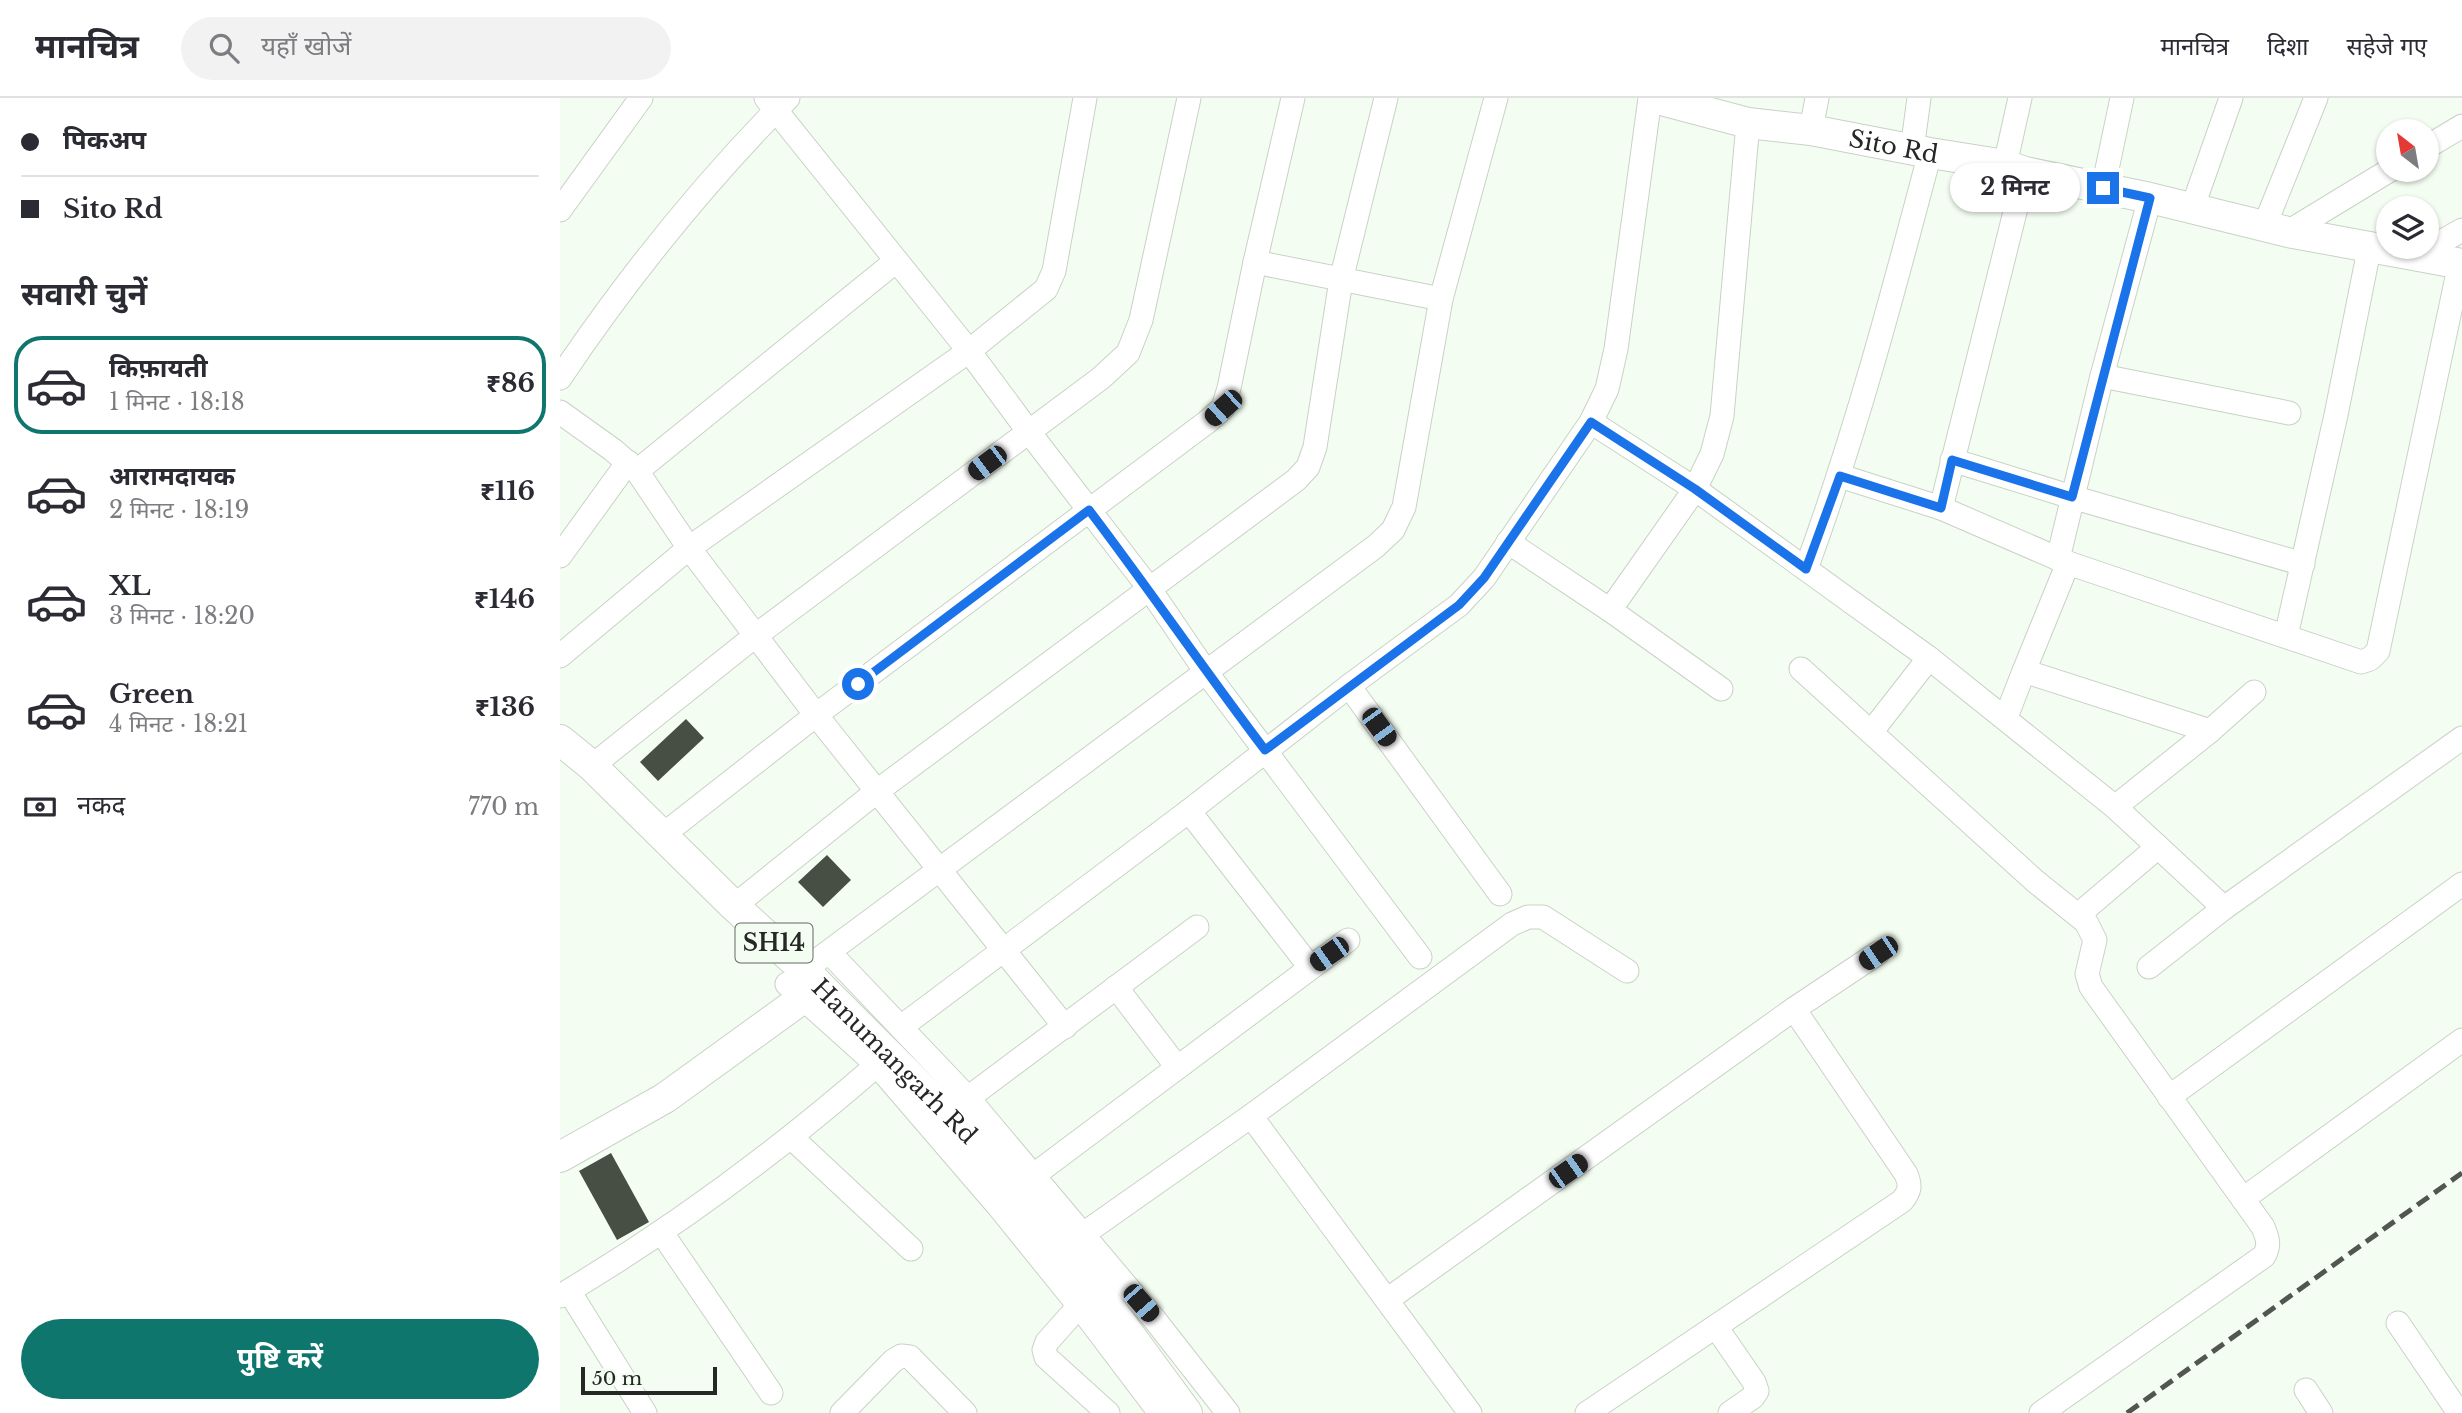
<!DOCTYPE html>
<html lang="hi">
<meta charset="utf-8">
<style>
:root{--surface:#fff;--page:#f2f2f3;--text:#2b2b33;--muted:#7c7c81;--line:#e1e1e2;--accent:#0f766e}
body{margin:0;font-family:"Libre Baskerville","Noto Sans Devanagari",serif;background:var(--page);color:var(--text);height:100vh;display:flex;flex-direction:column;font-size:26px;white-space:nowrap}
*{box-sizing:border-box;margin:0}
p{font-size:23px;color:var(--muted)}
.icon{flex:none;width:38px;height:38px;fill:none;stroke:currentColor;stroke-width:2;stroke-linecap:round;stroke-linejoin:round}
.map{position:relative;flex:1;overflow:hidden}
.drawer{display:flex;flex-direction:column;background:var(--surface);width:560px}
.drawer>*{flex:none}
.guide{display:grid;align-content:center;height:154px;padding:0 21px;background:var(--surface)}
.needle{width:46px;rotate:329deg}
.buttons{position:absolute;left:1816px;top:21px;display:grid;gap:14px}
.buttons a{display:grid;place-items:center;width:63px;height:63px;border-radius:50%;background:var(--surface);box-shadow:0 2px 5px #0004;font-size:35px}
.scale{position:absolute;left:21px;bottom:18px;width:136px;box-sizing:border-box;padding-left:7px;border:4px solid #252824;border-top:0;font-size:19px;line-height:24px;white-space:nowrap;color:#252824;-webkit-text-stroke:5px #f4fdf1;paint-order:stroke}
.end{position:absolute;width:32px;height:32px;margin:-16px;border:9px solid #1a73e8;background:#fff;box-shadow:0 0 0 4px #fff}
.from{border-radius:50%}
.bubble{position:absolute;height:49px;border-radius:24px;background:var(--surface);box-shadow:0 2px 5px #0004;font-size:23px;font-weight:700;line-height:49px;text-align:center}
.car{position:absolute;width:21px;height:42px;margin:-21px -10px;border-radius:9px;box-shadow:0 0 5px 2px #0007;background:linear-gradient(#222 24%,#8ab4d8 0 40%,#222 0 76%,#8ab4d8 0 86%,#222 0)}
.guide b{display:flex;align-items:center;gap:24px;height:66px;font-size:26px}
.guide b+b{border-top:2px solid var(--line)}
.guide i{width:18px;height:18px;background:var(--text)}
ul{padding:0;list-style:none}
li{display:flex;align-items:center;gap:21px;height:98px;margin:0 14px 10px;padding:0 7px;border:4px solid transparent;border-radius:28px}
li div{flex:1}
li b{display:block;font-size:26px}
li em{font-style:normal;font-weight:700}
li.active{border-color:var(--accent)}
li>.icon{width:63px;height:63px;stroke-width:1.5}
h2{padding:0 21px;font-size:32px;line-height:84px}
.pay{display:flex;align-items:center;gap:18px;height:77px;padding:0 21px;font-size:26px}
.pay p{margin-inline-start:auto}
.button{display:flex;gap:14px;margin-top:auto;padding:14px 21px}
.button a{flex:1;height:80px;border-radius:42px;background:var(--accent);color:#fff;font-size:28px;font-weight:700;line-height:80px;text-align:center}
header{display:flex;align-items:center;gap:42px;box-sizing:border-box;height:98px;padding:0 35px;background:var(--surface);border-bottom:2px solid var(--line)}
header strong{font-size:33px}
nav{display:flex;gap:38px;margin-inline-start:auto;font-size:24px}
.search{width:490px;height:63px;background:var(--page);display:flex;align-items:center;gap:18px;box-sizing:border-box;padding:0 24px;border-radius:38px;color:var(--muted);font-size:26px}
main{display:flex;flex:1;min-height:0}
.map>svg:first-child{display:block}
</style>
<header>
<strong>मानचित्र</strong>
<div class="search"><svg class="icon" aria-label="search" viewBox="0 0 24 24"><circle cx="10" cy="10" r="6"/><path d="M15 15l6 6"/></svg>यहाँ खोजें</div>
<nav><a>मानचित्र</a><a>दिशा</a><a>सहेजे गए</a></nav>
</header>
<main>
<section class="drawer">
<div class="guide">
<b><i class="from"></i>पिकअप</b>
<b><i></i>Sito Rd</b>
</div>
<h2>सवारी चुनें</h2>
<ul>
<li class="active"><svg class="icon" aria-label="car" viewBox="0 0 24 24"><path d="M5 17H2v-5l4-1 3-4h7l3 4 3 1v5h-3M9 17h6M6 11h13"/><circle cx="7" cy="17" r="2"/><circle cx="17" cy="17" r="2"/></svg><div><b>किफ़ायती</b><p>1 मिनट · 18:18</p></div><em>₹86</em></li>
<li><svg class="icon" aria-label="car" viewBox="0 0 24 24"><path d="M5 17H2v-5l4-1 3-4h7l3 4 3 1v5h-3M9 17h6M6 11h13"/><circle cx="7" cy="17" r="2"/><circle cx="17" cy="17" r="2"/></svg><div><b>आरामदायक</b><p>2 मिनट · 18:19</p></div><em>₹116</em></li>
<li><svg class="icon" aria-label="car" viewBox="0 0 24 24"><path d="M5 17H2v-5l4-1 3-4h7l3 4 3 1v5h-3M9 17h6M6 11h13"/><circle cx="7" cy="17" r="2"/><circle cx="17" cy="17" r="2"/></svg><div><b>XL</b><p>3 मिनट · 18:20</p></div><em>₹146</em></li>
<li><svg class="icon" aria-label="car" viewBox="0 0 24 24"><path d="M5 17H2v-5l4-1 3-4h7l3 4 3 1v5h-3M9 17h6M6 11h13"/><circle cx="7" cy="17" r="2"/><circle cx="17" cy="17" r="2"/></svg><div><b>Green</b><p>4 मिनट · 18:21</p></div><em>₹136</em></li>
</ul>
<div class="pay"><svg class="icon" aria-label="cash" viewBox="0 0 24 24"><path d="M3 7h18v10H3z"/><circle cx="12" cy="12" r="2"/></svg>नकद<p>770 m</p></div>
<div class="button"><a>पुष्टि करें</a></div>
</section>
<div class="map">
<svg width="1902" height="1315" viewBox="0 0 1902 1315">
<rect width="100%" height="100%" fill="#f4fdf1"/>
<g fill="#474f45">
<path d="M126,621L144,640L98,683L80,664Z"/>
<path d="M267,757L291,782L263,809L238,784Z"/>
<path d="M51,1055L89,1124L57,1142L19,1073Z"/>
</g>
<g fill="none" stroke-linecap="round" stroke-linejoin="round">
<defs>
<g id="minor">
<path d="M206,0L409,253L469,334L589,490L646,574L860,859"/>
<path d="M1251,32L1257,0"/>
<path d="M1867,49L1902,28"/>
<path d="M1352,52L1359,0"/>
<path d="M1445,67L1460,0"/>
<path d="M1543,90L1562,0"/>
<path d="M1632,111L1671,0"/>
<path d="M0,112L81,0"/>
<path d="M1704,129L1756,0"/>
<path d="M1728,134L1830,72"/>
<path d="M1858,157L1902,132"/>
<path d="M695,164L881,201"/>
<path d="M1542,278L1729,315"/>
<path d="M0,280C68,179 143,86 228,0"/>
<path d="M0,314L53,352L77,373L129,450L256,617L505,929"/>
<path d="M1031,324L1135,391L1369,560L1555,709L1664,810L1902,640"/>
<path d="M1392,362L1512,399L1743,466"/>
<path d="M77,373L336,163"/>
<path d="M1280,378L1381,410L1508,465L1801,564L1810,561L1818,553L1900,165"/>
<path d="M1381,410L1465,74"/>
<path d="M948,444L1050,512L1135,391L1152,356L1162,318L1188,25"/>
<path d="M0,458L68,364"/>
<path d="M1498,461L1542,278L1590,100"/>
<path d="M1246,471C1296,335 1333,195 1370,55"/>
<path d="M1050,512L1161,591"/>
<path d="M1726,538L1776,317L1810,147"/>
<path d="M0,558L129,450L409,253L486,191L494,173L525,0"/>
<path d="M1241,571L1475,783L1526,824L1535,842L1527,876L1531,889L1703,1129C1708,1141 1710,1147 1704,1158L1481,1315"/>
<path d="M1464,573L1508,465"/>
<path d="M789,588L940,796"/>
<path d="M1446,619L1464,573L1650,633"/>
<path d="M1312,633L1369,560"/>
<path d="M32,668L195,538L541,280L568,255L581,222L629,0"/>
<path d="M1555,709L1650,633L1694,594"/>
<path d="M629,713L750,869"/>
<path d="M104,736L256,617L647,324L663,310L669,290L695,164L733,0"/>
<path d="M174,808L316,694L736,382L748,369L755,349L781,182L826,0"/>
<path d="M1518,817L1598,749"/>
<path d="M269,854L408,1000L595,1222L668,1315"/>
<path d="M1589,869L1664,810"/>
<path d="M244,872L816,448L833,432L844,409L881,201L936,0"/>
<path d="M227,886L317,967L439,1109L519,1208L600,1315"/>
<path d="M556,889L617,969"/>
<path d="M341,929L629,713L789,588L899,507L924,480L1031,324L1047,291L1056,251L1090,0"/>
<path d="M1609,999L1902,786"/>
<path d="M408,1000L637,829"/>
<path d="M691,1018L910,1315"/>
<path d="M232,1040L351,1151"/>
<path d="M474,1077L788,842"/>
<path d="M1683,1101L1902,942"/>
<path d="M102,1135L211,1295"/>
<path d="M522,1137L691,1018L952,826L968,819H983L1067,873"/>
<path d="M9,1193L85,1315"/>
<path d="M0,1198C115,1130 216,1055 317,967"/>
<path d="M827,1202L1234,911L1318,855"/>
<path d="M519,1208L487,1244L484,1252L486,1259L548,1315"/>
<path d="M1838,1225L1899,1315"/>
<path d="M1156,1229L1194,1284L1197,1293L1193,1299L1170,1315"/>
<path d="M1746,1292L1761,1315"/>
<path d="M282,1315L333,1263L341,1258L350,1259L405,1315"/>
<path d="M1027,1315L1342,1103C1350,1093 1351,1088 1346,1076L1234,911"/>
</g>
<g id="major">
<path id="s1" d="M1094,0L1188,25L1251,32L1370,55L1445,67L1465,74L1590,100L1728,134L1902,166"/>
<path id="s2" d="M0,642L32,668L174,808L244,872L425,1053L547,1206L627,1315"/>
<path d="M0,1059L105,1000L243,900L257,885"/>
</g>
</defs>
<use href="#minor" stroke="#c9d2c6" stroke-width="25"/>
<use href="#major" stroke="#c9d2c6" stroke-width="32"/>
<use href="#minor" stroke="#fff" stroke-width="23"/>
<use href="#major" stroke="#fff" stroke-width="30"/>
<path stroke="#515650" stroke-width="5" stroke-dasharray="14 7" stroke-linecap="butt" d="M1567,1315L1902,1075"/>
</g>
<g fill="none" stroke-linecap="round" stroke-linejoin="round">
<path stroke="#1a73e8" stroke-width="9" d="M298,586L529,412C589,491 645,573 705,652L899,507L924,480L1031,324L1135,391L1246,471L1280,378L1381,410L1392,362L1512,399L1590,100L1543,90"/>
</g>
<g text-anchor="middle" dominant-baseline="central" stroke-width="7" stroke-linejoin="round" paint-order="stroke">
<rect fill="#f4fdf1" stroke="#636862" stroke-width="2" x="175.5" y="825.5" width="77" height="39" rx="5"/>
<g font-size="23" font-weight="bold" fill="#252824">
<text x="214" y="845">SH14</text>
</g>
<g font-size="24" fill="#252824" stroke="#f4fdf1">
<text stroke="none"><textPath href="#s1" startOffset="245">Sito Rd</textPath></text>
<text stroke="none"><textPath href="#s2" startOffset="464">Hanumangarh Rd</textPath></text>
</g>
</g>
</svg>
<div class="buttons">
<a><svg class="needle" viewBox="-14 -14 28 28"><path d="M0-13l5 13h-10z" fill="#e53935"/><path d="M0 13l5-13h-10z" fill="#7c7c81"/></svg></a>
<a><svg class="icon" aria-label="layers" viewBox="0 0 24 24"><path d="M12 4l9 5-9 5-9-5zM3 14l9 5 9-5"/></svg></a>
</div>
<div class="scale">50 m</div>
<i class="end from" style="left:298px;top:586px"></i>
<i class="end" style="left:1543px;top:90px"></i>
<div class="bubble" style="left:1390px;top:65px;width:130px">2 मिनट</div>
<i class="car" style="left:663px;top:310px;rotate:228deg"></i>
<i class="car" style="left:427px;top:365px;rotate:233deg"></i>
<i class="car" style="left:819px;top:629px;rotate:144deg"></i>
<i class="car" style="left:1318px;top:855px;rotate:236deg"></i>
<i class="car" style="left:769px;top:856px;rotate:235deg"></i>
<i class="car" style="left:1008px;top:1073px;rotate:55deg"></i>
<i class="car" style="left:581px;top:1205px;rotate:139deg"></i>
</div>
</main>
